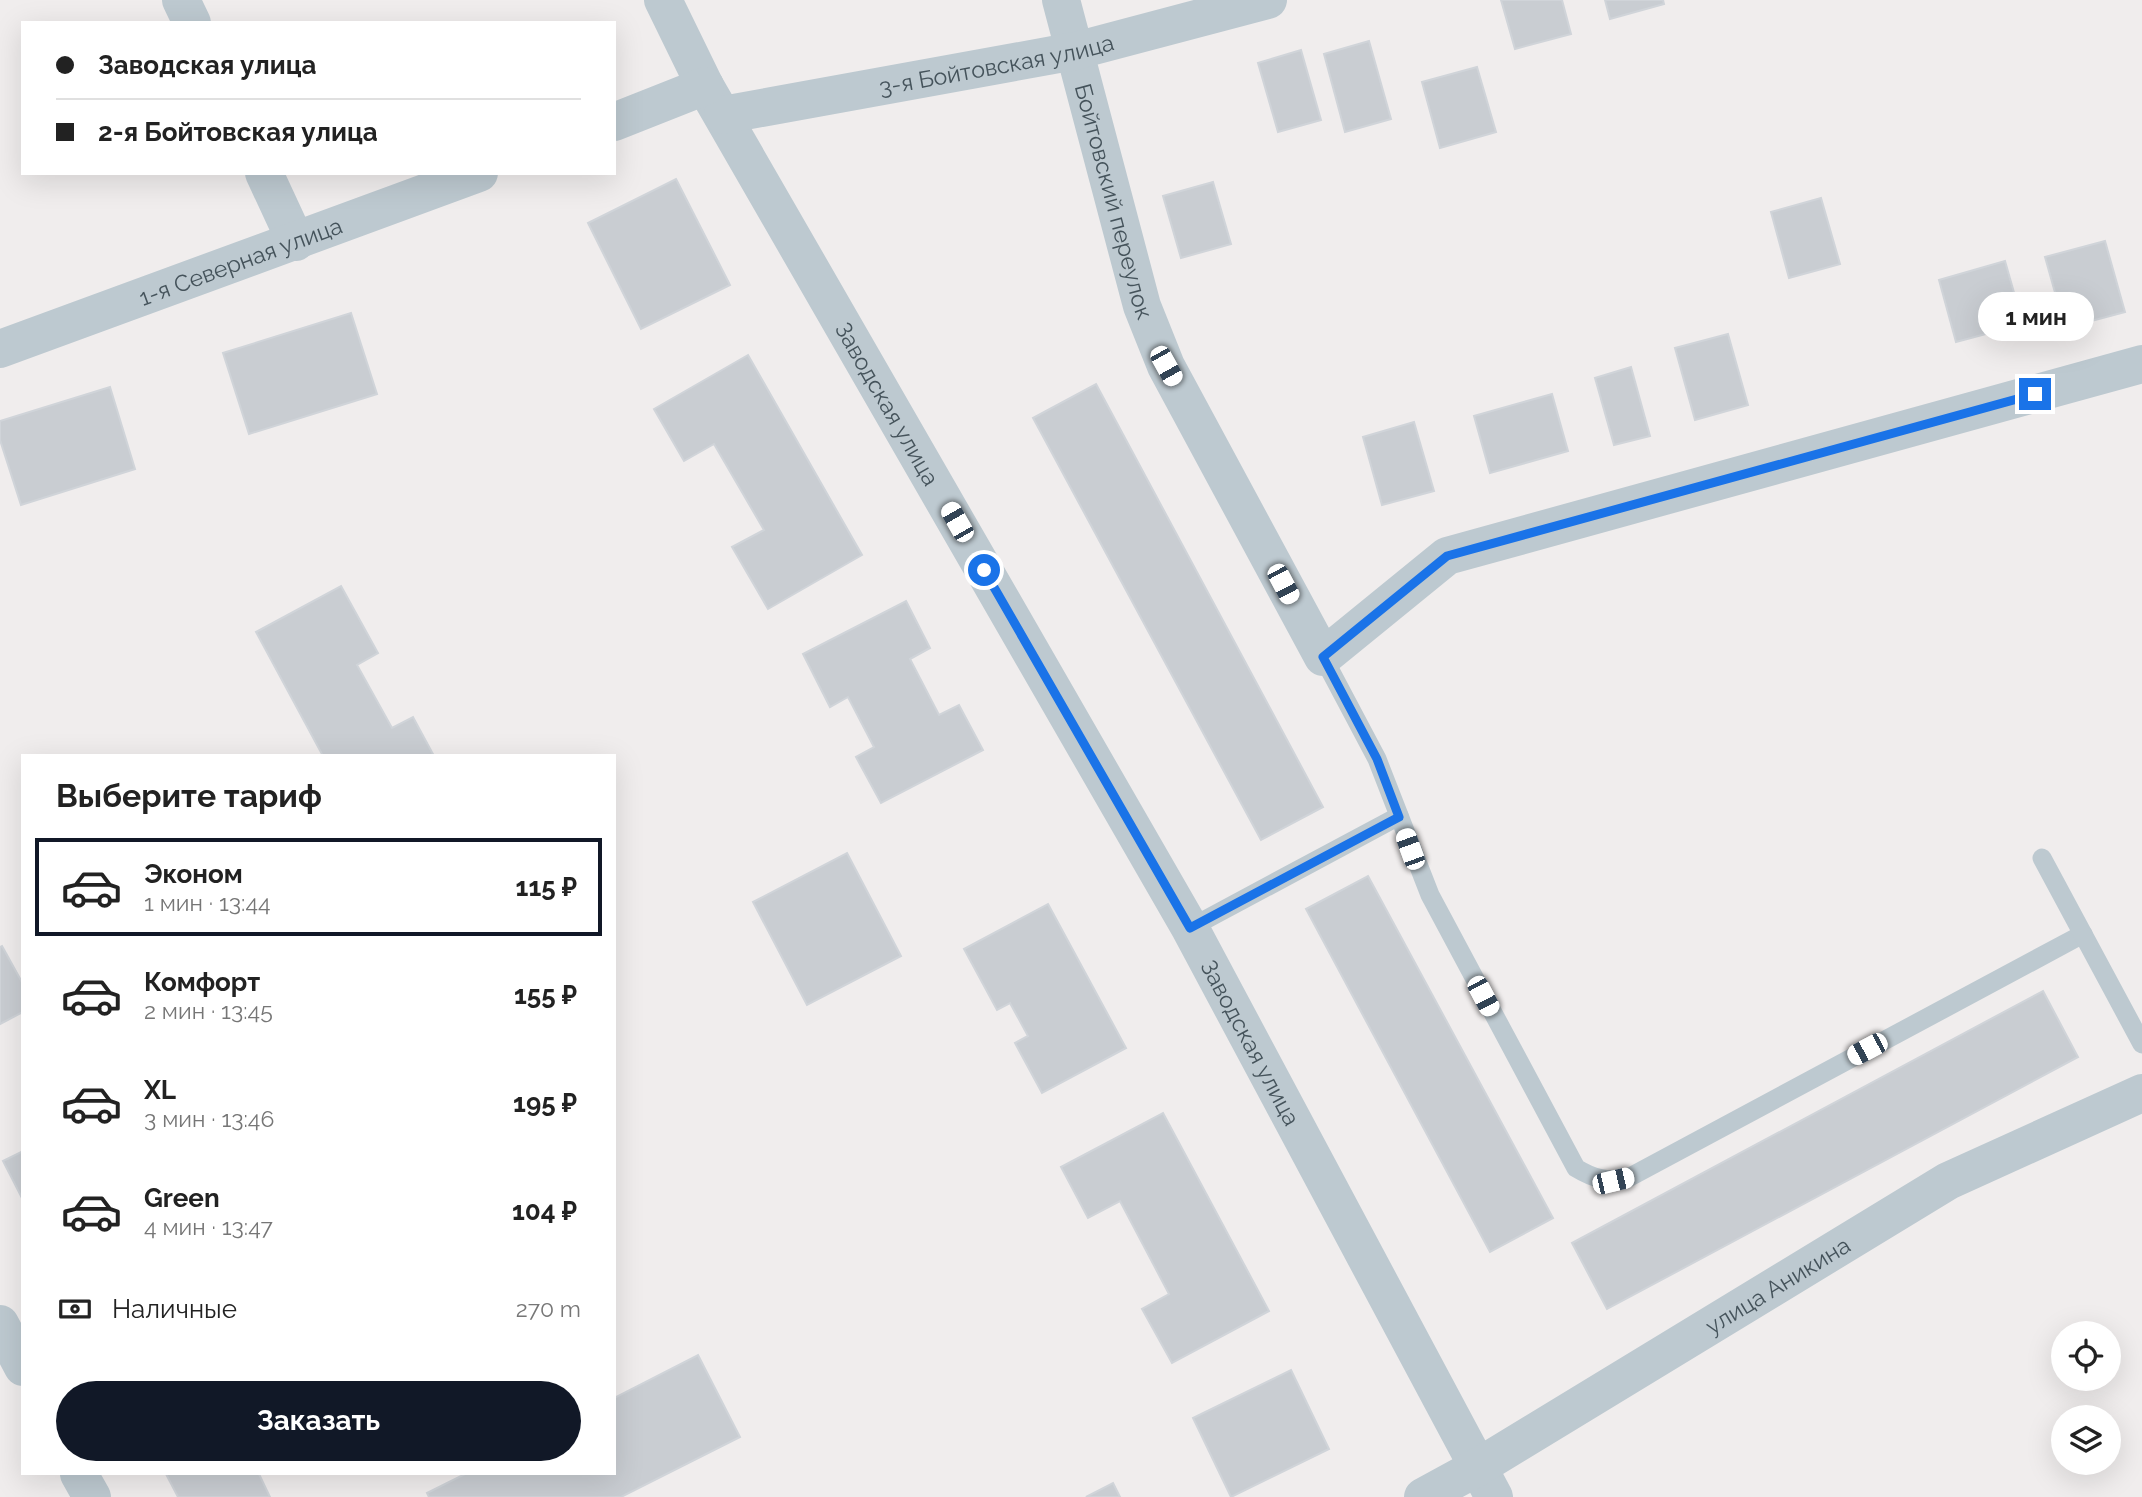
<!DOCTYPE html>
<html lang="ru">
<meta charset="utf-8">
<style>
:root{--surface:#fff;--page:#f6f6f6;--text:#222;--muted:#767676;--line:#e0e0e0;--accent:#111827}
body{margin:0;font-family:Raleway,sans-serif;background:var(--page);color:var(--text);height:100vh;display:flex;flex-direction:column;font-size:26px;white-space:nowrap}
*{box-sizing:border-box;margin:0}
p{font-size:23px;color:var(--muted)}
.icon{flex:none;width:38px;height:38px;fill:none;stroke:currentColor;stroke-width:2;stroke-linecap:round;stroke-linejoin:round}
.map{position:relative;flex:1;overflow:hidden}
.panel{position:absolute;left:21px;top:754px;width:595px;height:721px;display:flex;flex-direction:column;background:var(--surface);border-radius:0px;box-shadow:0 7px 28px #0002}
.panel>*{flex:none}
.top-card{position:absolute;left:21px;top:21px;width:595px;height:154px;border-radius:0px;box-shadow:0 7px 28px #0002;display:grid;align-content:center;height:154px;padding:0 35px;background:var(--surface)}
.fabs{position:absolute;left:2051px;top:1321px;display:grid;gap:14px}
.fabs a{display:grid;place-items:center;width:70px;height:70px;border-radius:50%;background:var(--surface);box-shadow:0 7px 28px #0002;font-size:35px}
.end{position:absolute;width:32px;height:32px;margin:-16px;border:9px solid #1a73e8;background:#fff;box-shadow:0 0 0 4px #fff}
.from{border-radius:50%}
.bubble{position:absolute;height:49px;border-radius:24px;background:var(--surface);box-shadow:0 7px 28px #0002;font-size:23px;font-weight:700;line-height:49px;text-align:center}
.car{position:absolute;width:21px;height:42px;margin:-21px -10px;border-radius:9px;box-shadow:0 0 5px 2px #0007;background:linear-gradient(#fff 24%,#345 0 40%,#fff 0 76%,#345 0 86%,#fff 0)}
.top-card b{display:flex;align-items:center;gap:24px;height:66px;font-size:26px}
.top-card b+b{border-top:2px solid var(--line)}
.top-card i{width:18px;height:18px;background:var(--text)}
ul{padding:0;list-style:none}
li{display:flex;align-items:center;gap:21px;height:98px;margin:0 14px 10px;padding:0 21px;border:4px solid transparent;border-radius:0px}
li div{flex:1}
li b{display:block;font-size:26px}
li em{font-style:normal;font-weight:700}
li.active{border-color:var(--accent)}
li>.icon{width:63px;height:63px;stroke-width:1.5}
h2{padding:0 35px;font-size:32px;line-height:84px}
.pay{display:flex;align-items:center;gap:18px;height:77px;padding:0 35px;font-size:26px}
.pay p{margin-inline-start:auto}
.cta{display:flex;gap:14px;margin-top:auto;padding:14px 35px}
.cta a{flex:1;height:80px;border-radius:42px;background:var(--accent);color:#fff;font-size:28px;font-weight:700;line-height:80px;text-align:center}
.map>svg:first-child{display:block}
</style>
<div class="map">
<svg width="2142" height="1497" viewBox="0 0 2142 1497">
<rect width="100%" height="100%" fill="#f0eded"/>
<g fill="#c9cdd2" stroke="#d0d4d9" stroke-width="2">
<path d="M1501,0H1562L1571,34L1515,49Z"/>
<path d="M1605,0H1663L1664,4L1610,19Z"/>
<path d="M1369,41L1391,119L1345,132L1324,54Z"/>
<path d="M1301,50L1321,120L1278,132L1258,63Z"/>
<path d="M1477,67L1496,132L1440,148L1422,82Z"/>
<path d="M676,179L730,285L641,329L588,223Z"/>
<path d="M1213,182L1231,244L1181,258L1163,196Z"/>
<path d="M1821,198L1840,264L1789,278L1771,212Z"/>
<path d="M2105,241L2125,312L2065,328L2045,257Z"/>
<path d="M2005,261L2023,324L1956,342L1939,280Z"/>
<path d="M351,313L377,394L249,434L223,353Z"/>
<path d="M1728,334L1748,405L1695,420L1675,348Z"/>
<path d="M748,355L862,555L768,609L732,547L764,530L714,444L684,461L654,409Z"/>
<path d="M1631,367L1650,436L1614,445L1595,378Z"/>
<path d="M1096,384L1323,807L1261,840L1033,418Z"/>
<path d="M110,387L135,469L21,505L0,440V421Z"/>
<path d="M1552,394L1568,451L1490,473L1474,416Z"/>
<path d="M1414,422L1434,491L1382,505L1363,437Z"/>
<path d="M341,586L378,653L357,665L392,728L413,717L434,756H323L256,632Z"/>
<path d="M906,601L930,648L910,659L939,715L959,705L983,750L881,803L856,757L874,747L848,697L830,707L803,654Z"/>
<path d="M847,853L901,956L807,1005L753,902Z"/>
<path d="M1368,876L1553,1218L1490,1252L1306,909Z"/>
<path d="M1048,904L1126,1048L1042,1093L1015,1043L1028,1036L1010,1003L997,1010L964,949Z"/>
<path d="M2,946L23,984V1012L0,1024V947Z"/>
<path d="M2043,991L2078,1057L1607,1309L1572,1243Z"/>
<path d="M1163,1113L1269,1311L1172,1363L1142,1309L1169,1294L1120,1201L1088,1218L1061,1167Z"/>
<path d="M23,1151V1200L3,1161Z"/>
<path d="M698,1355L740,1437L621,1497H429L427,1493L465,1474H614V1398Z"/>
<path d="M1291,1370L1329,1449L1231,1497L1193,1418Z"/>
<path d="M166,1474H259L270,1497H178Z"/>
<path d="M1113,1483L1120,1497H1086Z"/>
</g>
<g fill="none" stroke-linecap="round" stroke-linejoin="round">
<g stroke="#bdc9d0" stroke-width="19">
<path d="M1323,657L1377,759L1430,895L1576,1168C1594,1179 1607,1182 1628,1178L2083,934"/>
<path d="M2042,858L2142,1044"/>
<path d="M1190,928L1399,816"/>
</g>
<g stroke="#bdc9d0" stroke-width="38">
<path d="M181,0L192,23"/>
<path id="s1" d="M663,0L705,86L1190,928L1494,1497"/>
<path id="s2" d="M1061,0L1142,306L1166,366L1323,657L1447,556L2142,364"/>
<path id="s3" d="M723,115L1075,51L1268,0"/>
<path d="M614,122L705,86"/>
<path d="M264,173L296,242"/>
<path id="s4" d="M0,349L479,173"/>
<path d="M0,1324L23,1367"/>
<path d="M79,1474L92,1497"/>
</g>
<path stroke="#bdc9d0" stroke-width="38" id="s5" d="M1423,1497L1478,1467L1948,1181L2142,1093"/>
</g>
<g fill="none" stroke-linecap="round" stroke-linejoin="round">
<path stroke="#1a73e8" stroke-width="9" d="M984,570L1190,928L1399,817L1377,759L1323,657L1447,556L2035,394"/>
</g>
<g text-anchor="middle" dominant-baseline="central" stroke-width="5" stroke-linejoin="round" paint-order="stroke">
<g font-size="23" fill="#45535b" stroke="#fff">
<text stroke="none"><textPath href="#s3" startOffset="278">3-я Бойтовская улица</textPath></text>
<text stroke="none"><textPath href="#s2" startOffset="208">Бойтовский переулок</textPath></text>
<text stroke="none"><textPath href="#s4" startOffset="256">1-я Северная улица</textPath></text>
<text stroke="none"><textPath href="#s1" startOffset="462">Заводская улица</textPath></text>
<text stroke="none"><textPath href="#s1" startOffset="1197">Заводская улица</textPath></text>
<text stroke="none"><textPath href="#s5" startOffset="413">улица Аникина</textPath></text>
</g>
</g>
</svg>
<div class="fabs">
<a><svg class="icon" aria-label="locate" viewBox="0 0 24 24"><circle cx="12" cy="12" r="6"/><path d="M12 2v4M12 18v4M2 12h4M18 12h4"/></svg></a>
<a><svg class="icon" aria-label="layers" viewBox="0 0 24 24"><path d="M12 4l9 5-9 5-9-5zM3 14l9 5 9-5"/></svg></a>
</div>
<i class="end from" style="left:984px;top:570px"></i>
<i class="end" style="left:2035px;top:394px"></i>
<div class="bubble" style="left:1978px;top:292px;width:116px">1 мин</div>
<i class="car" style="left:1166px;top:366px;rotate:151deg"></i>
<i class="car" style="left:957px;top:522px;rotate:330deg"></i>
<i class="car" style="left:1283px;top:584px;rotate:152deg"></i>
<i class="car" style="left:1410px;top:849px;rotate:340deg"></i>
<i class="car" style="left:1483px;top:996px;rotate:152deg"></i>
<i class="car" style="left:1867px;top:1049px;rotate:242deg"></i>
<i class="car" style="left:1613px;top:1181px;rotate:77deg"></i>
<div class="top-card">
<b><i class="from"></i>Заводская улица</b>
<b><i></i>2-я Бойтовская улица</b>
</div>
<section class="panel">
<h2>Выберите тариф</h2>
<ul>
<li class="active"><svg class="icon" aria-label="car" viewBox="0 0 24 24"><path d="M5 17H2v-5l4-1 3-4h7l3 4 3 1v5h-3M9 17h6M6 11h13"/><circle cx="7" cy="17" r="2"/><circle cx="17" cy="17" r="2"/></svg><div><b>Эконом</b><p>1 мин · 13:44</p></div><em>115 ₽</em></li>
<li><svg class="icon" aria-label="car" viewBox="0 0 24 24"><path d="M5 17H2v-5l4-1 3-4h7l3 4 3 1v5h-3M9 17h6M6 11h13"/><circle cx="7" cy="17" r="2"/><circle cx="17" cy="17" r="2"/></svg><div><b>Комфорт</b><p>2 мин · 13:45</p></div><em>155 ₽</em></li>
<li><svg class="icon" aria-label="car" viewBox="0 0 24 24"><path d="M5 17H2v-5l4-1 3-4h7l3 4 3 1v5h-3M9 17h6M6 11h13"/><circle cx="7" cy="17" r="2"/><circle cx="17" cy="17" r="2"/></svg><div><b>XL</b><p>3 мин · 13:46</p></div><em>195 ₽</em></li>
<li><svg class="icon" aria-label="car" viewBox="0 0 24 24"><path d="M5 17H2v-5l4-1 3-4h7l3 4 3 1v5h-3M9 17h6M6 11h13"/><circle cx="7" cy="17" r="2"/><circle cx="17" cy="17" r="2"/></svg><div><b>Green</b><p>4 мин · 13:47</p></div><em>104 ₽</em></li>
</ul>
<div class="pay"><svg class="icon" aria-label="cash" viewBox="0 0 24 24"><path d="M3 7h18v10H3z"/><circle cx="12" cy="12" r="2"/></svg>Наличные<p>270 m</p></div>
<div class="cta"><a>Заказать</a></div>
</section>
</div>
